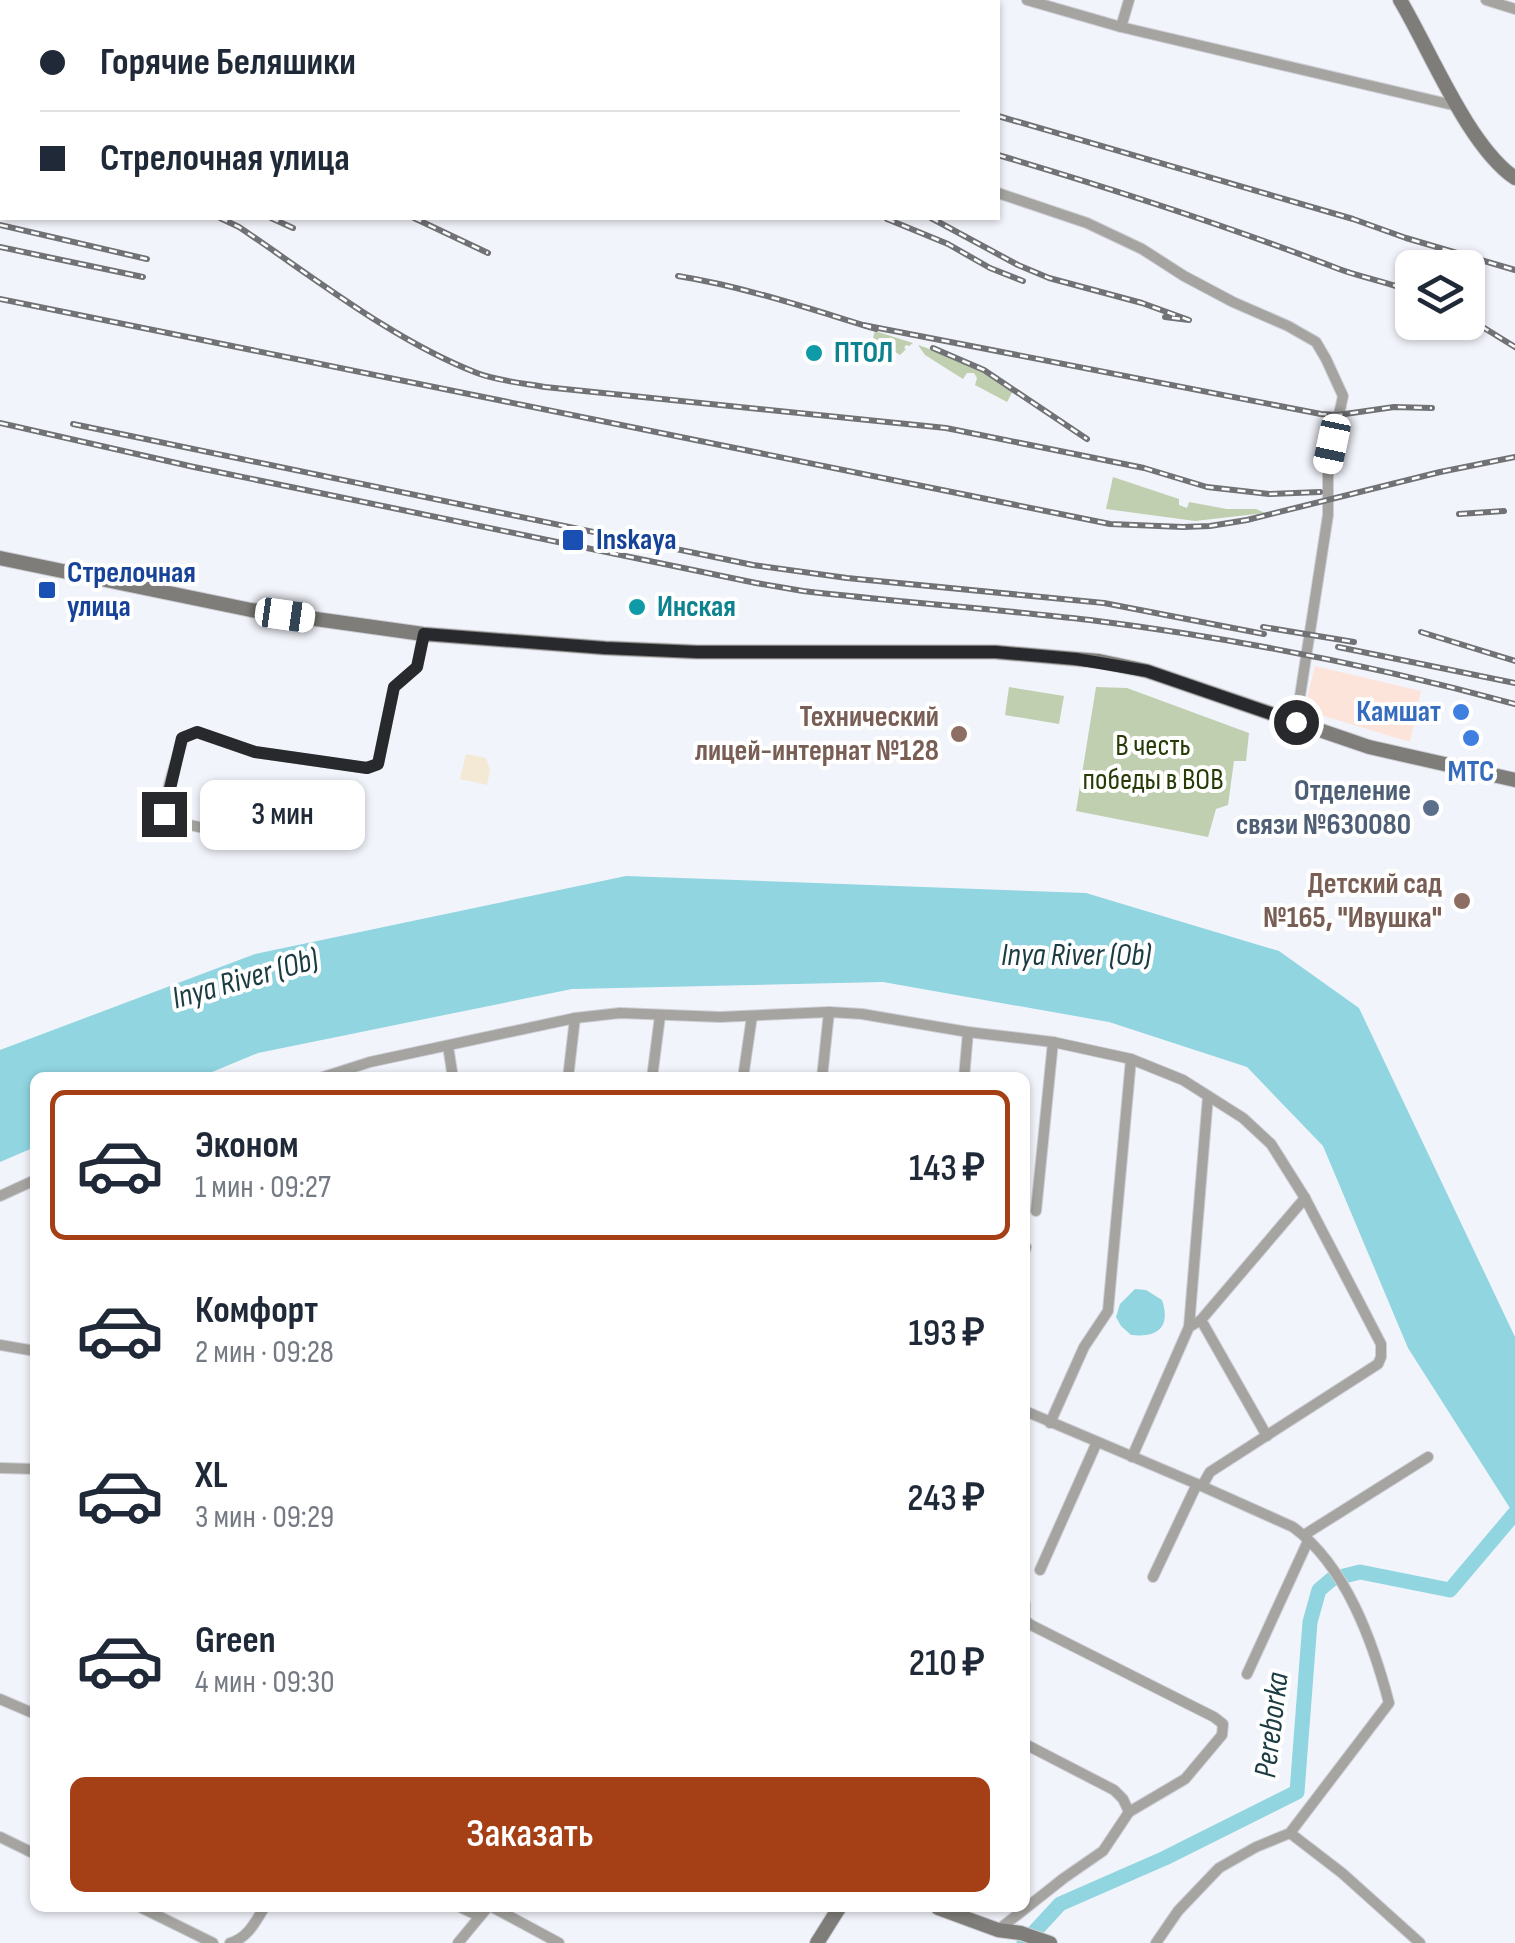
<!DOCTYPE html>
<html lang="ru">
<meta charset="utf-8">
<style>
:root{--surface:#fff;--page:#f6f6f7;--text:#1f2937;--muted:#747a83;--line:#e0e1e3;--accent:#a53f15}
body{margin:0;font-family:"Sofia Sans Condensed",sans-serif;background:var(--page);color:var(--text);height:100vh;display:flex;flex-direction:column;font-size:38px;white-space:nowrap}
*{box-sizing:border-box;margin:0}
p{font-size:32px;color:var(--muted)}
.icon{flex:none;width:55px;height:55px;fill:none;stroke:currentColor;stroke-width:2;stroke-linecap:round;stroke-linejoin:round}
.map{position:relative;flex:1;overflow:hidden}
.sheet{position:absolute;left:30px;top:1072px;width:1000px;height:840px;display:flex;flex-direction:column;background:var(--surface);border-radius:15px;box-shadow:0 2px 8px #0004}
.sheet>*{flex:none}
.banner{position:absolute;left:0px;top:0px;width:1000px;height:220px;box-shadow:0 2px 8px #0004;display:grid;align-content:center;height:220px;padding:0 40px;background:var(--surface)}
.controls{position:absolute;left:1395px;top:250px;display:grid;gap:20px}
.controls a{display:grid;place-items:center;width:90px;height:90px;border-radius:15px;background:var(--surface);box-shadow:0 2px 8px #0004;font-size:50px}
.end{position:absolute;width:45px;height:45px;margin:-22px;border:12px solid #28292c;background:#fff;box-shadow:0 0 0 5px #fff}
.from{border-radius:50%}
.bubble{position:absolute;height:70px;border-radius:15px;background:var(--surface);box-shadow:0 2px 8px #0004;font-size:32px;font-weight:600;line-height:70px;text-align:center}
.car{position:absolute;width:30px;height:60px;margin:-30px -15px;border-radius:12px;box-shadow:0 0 8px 2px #0007;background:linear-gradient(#fff 24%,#345 0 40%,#fff 0 76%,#345 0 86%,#fff 0)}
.banner b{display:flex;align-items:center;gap:35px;height:95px;font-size:38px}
.banner b+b{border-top:2px solid var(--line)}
.banner i{width:25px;height:25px;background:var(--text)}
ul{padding:18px 0 0;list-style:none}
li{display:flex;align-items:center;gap:30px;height:150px;margin:0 20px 15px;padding:0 20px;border:5px solid transparent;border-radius:15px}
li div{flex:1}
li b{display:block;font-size:38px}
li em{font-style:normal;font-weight:600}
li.current{border-color:var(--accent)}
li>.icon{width:90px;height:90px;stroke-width:1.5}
.primary-button{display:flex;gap:20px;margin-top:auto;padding:20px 40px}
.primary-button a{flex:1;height:115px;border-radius:15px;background:var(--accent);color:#fff;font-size:40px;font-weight:600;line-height:115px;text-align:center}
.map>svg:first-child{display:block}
</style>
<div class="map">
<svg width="1515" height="1943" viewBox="0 0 1515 1943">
<rect width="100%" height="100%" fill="#f2f4fb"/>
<path fill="#fde4da" d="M1315,666L1421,691L1410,742L1304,710Z"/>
<path fill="#f3e9d4" d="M466,754L486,758L490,770L487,785L460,779Z"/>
<g fill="#c0cfb0">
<path d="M875,331L913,343L909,346L906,345L904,348L906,349L900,355L873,338Z"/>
<path d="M918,345L973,364L1010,385L1014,389L1007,402L975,385L977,378L974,373H967L963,379L925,355Z"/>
<path d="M1113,477L1179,499V505L1187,508L1189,502L1227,509H1256L1265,513L1195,521L1106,509Z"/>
<path d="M1009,687L1064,696L1059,724L1005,715Z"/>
<path d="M1096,687L1127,688L1249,733L1246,761H1234L1228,805L1216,809L1208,837L1076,811Z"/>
</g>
<g fill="#90d5e0">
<path d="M626,876L1086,893L1279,951L1359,1008L1515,1337V1516L1408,1348L1323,1146L1247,1067L1109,1022L883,982L572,989L258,1053L200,1077L35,1078V1147L0,1162V1050L255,954Z"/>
<path d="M1135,1289L1146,1290L1162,1300C1171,1327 1158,1338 1131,1335L1121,1326L1116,1317L1120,1304Z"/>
</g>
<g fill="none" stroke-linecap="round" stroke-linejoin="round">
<path stroke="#90d5e0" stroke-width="15" d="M1024,1943L1060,1904L1165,1858L1297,1792L1310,1622L1319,1590L1332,1579L1360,1572L1450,1590L1515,1513"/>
<defs>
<g id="street">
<path d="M1027,0L1121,27L1457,106"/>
<path d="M1486,0L1515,9"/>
<path d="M1121,27L1129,0"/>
<path d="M0,62L2,63"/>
<path d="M998,193L1087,223L1142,249L1184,276L1233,302L1288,326L1316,342L1326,359L1343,396L1328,465V515L1296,722"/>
<path d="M204,828L166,820C161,798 177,761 183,738L197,732L255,752L367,768L378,764L394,687L417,667L423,634"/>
<path d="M448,1046L453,1078"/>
<path d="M320,1078L370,1062L575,1018L620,1013L720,1017L829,1012L862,1014L968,1032L1053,1042L1131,1059L1183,1080L1243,1118L1271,1144L1305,1198L1381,1344V1357L1378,1364L1210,1472L1202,1486"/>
<path d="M568,1078L575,1018"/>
<path d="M652,1078L660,1016"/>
<path d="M743,1078L752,1016"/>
<path d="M822,1078L829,1012"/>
<path d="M964,1078L968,1032"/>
<path d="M0,1196L35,1180"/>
<path d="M1036,1211L1053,1042"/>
<path d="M1025,1250L1026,1247"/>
<path d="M1201,1320L1267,1436"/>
<path d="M1189,1327L1208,1096"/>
<path d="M0,1345L35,1351"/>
<path d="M1025,1411L1197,1484L1293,1527C1346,1566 1373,1642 1389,1703L1290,1833L1256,1847L1219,1868L1178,1911L1156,1943"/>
<path d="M1050,1423L1084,1347L1108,1311L1131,1059"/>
<path d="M1132,1457L1189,1327L1201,1320L1305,1198"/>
<path d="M0,1468L35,1469"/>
<path d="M1304,1535L1428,1457"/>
<path d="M1040,1570L1097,1442"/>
<path d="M1153,1577L1197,1484"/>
<path d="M1025,1604V1615"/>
<path d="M1247,1674L1308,1541"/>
<path d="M0,1699L35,1714"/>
<path d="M1025,1744L1114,1790L1123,1799L1129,1812"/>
<path d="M1290,1833L1342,1873L1420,1943"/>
<path d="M0,1837L35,1854"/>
<path d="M142,1908L213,1943"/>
<path d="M462,1908L479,1916"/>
<path d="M494,1908L559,1943"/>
<path d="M998,1930L1064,1878L1103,1851L1129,1812L1185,1779L1222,1735L1223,1724L1214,1717L1031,1625L1025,1620"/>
<path d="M230,1943C248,1938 255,1922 264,1908"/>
<path d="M458,1943L487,1908"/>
</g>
<g id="secondary">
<path d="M1400,0C1430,50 1468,146 1515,178"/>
<path d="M0,558L251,610L423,634L605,648L697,652H995L1099,661L1147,671L1369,747L1515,780"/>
<path d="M938,1908L998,1930L1021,1933L1050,1943"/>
<path d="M817,1943L839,1908"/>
</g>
</defs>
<use href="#street" stroke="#cecfd6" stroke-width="12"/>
<use href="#secondary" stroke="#cecfd6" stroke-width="16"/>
<use href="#street" stroke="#a5a4a1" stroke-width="10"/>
<use href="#secondary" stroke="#7f7d79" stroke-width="14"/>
<defs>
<g id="rail">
<path d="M464,0L472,2"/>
<path d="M593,0L602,2"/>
<path d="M630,0L639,2"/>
<path d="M998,116L1353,219L1406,238L1515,270"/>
<path d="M0,152H2"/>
<path d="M998,155C1113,189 1228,226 1339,269C1363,278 1389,282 1412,292"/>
<path d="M220,218L239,227C312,276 394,341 477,373C498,381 522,383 545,387L946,428L1144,468L1207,487L1269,494L1320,492"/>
<path d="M271,218L293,228"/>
<path d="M414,218L488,253"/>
<path d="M931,218L1018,265L1049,278L1142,303L1189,320L1165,317"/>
<path d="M887,219L948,244L990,268L1023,281"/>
<path d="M0,225L147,259"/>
<path d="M0,247L143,277"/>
<path d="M678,276C746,287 810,309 876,329"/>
<path d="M0,299L1110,524L1183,527L1210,526L1247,520L1440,472L1515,457"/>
<path d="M1468,318L1515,347"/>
<path d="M863,325L1321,414L1338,415L1394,407L1432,408"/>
<path d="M933,348L984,370L1087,439"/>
<path d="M0,423L194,467L756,583L803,591C898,602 995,609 1090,620C1233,638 1376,666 1515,704"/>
<path d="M73,424L753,565L847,578L1104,603L1264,634"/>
<path d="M1459,514L1504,511"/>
<path d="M1263,627L1354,642"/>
<path d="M1421,632L1515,661"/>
<path d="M1338,647L1515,683"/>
</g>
</defs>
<use href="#rail" stroke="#717276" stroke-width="6"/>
<use href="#rail" stroke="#fff" stroke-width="2.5" stroke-dasharray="8" stroke-linecap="butt"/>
</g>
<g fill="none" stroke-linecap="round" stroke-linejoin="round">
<path stroke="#28292c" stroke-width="12" d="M164,814L182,738L197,732L255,752L367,768L378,764L394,687L417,667L424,634L605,648L697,652H996L1076,659L1147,671L1296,722"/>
</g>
<g fill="#0f9aa8" stroke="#fff" stroke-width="4">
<circle cx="814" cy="353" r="10"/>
<circle cx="637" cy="607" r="10"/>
</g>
<g fill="#1a4fb4" stroke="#fff" stroke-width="4">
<rect x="561" y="528" width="24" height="24" rx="5"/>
<rect x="37" y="580" width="20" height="20" rx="5"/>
</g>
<g fill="#3f7fe0" stroke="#fff" stroke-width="4">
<circle cx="1461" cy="712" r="10"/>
<circle cx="1471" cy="738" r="10"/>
</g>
<g fill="#8d6e63" stroke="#fff" stroke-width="4">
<circle cx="959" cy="734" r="10"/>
<circle cx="1462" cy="901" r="10"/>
</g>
<circle fill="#5c6f8a" stroke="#fff" stroke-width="4" cx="1431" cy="808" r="10"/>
<g text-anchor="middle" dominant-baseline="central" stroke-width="8" stroke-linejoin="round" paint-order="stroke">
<g font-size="30" font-weight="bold" fill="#0d838f" stroke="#fff" text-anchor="start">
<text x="834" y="353">ПТОЛ</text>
<text x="657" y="607">Инская</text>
</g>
<g font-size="30" font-weight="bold" fill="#164399" stroke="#fff" text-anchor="start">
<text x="596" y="540">Inskaya</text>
<text x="67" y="573">Стрелочная<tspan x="67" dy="34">улица</tspan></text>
</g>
<g font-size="30" font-weight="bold" fill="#366cbe" stroke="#fff" text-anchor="end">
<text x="1441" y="712">Камшат</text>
<text x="1471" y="772" text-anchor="middle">МТС</text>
</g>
<g font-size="30" font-weight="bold" fill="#785e54" stroke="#fff" text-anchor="end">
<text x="939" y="717">Технический<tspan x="939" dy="34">лицей-интернат №128</tspan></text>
<text x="1442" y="884">Детский сад<tspan x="1442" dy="34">№165, "Ивушка"</tspan></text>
</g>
<g font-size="30" fill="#263b05" stroke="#fff">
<text x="1153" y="746">В честь<tspan x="1153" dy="34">победы в ВОВ</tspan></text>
</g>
<g font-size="30" font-weight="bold" fill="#4e5e75" stroke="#fff" text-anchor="end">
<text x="1411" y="791">Отделение<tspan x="1411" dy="34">связи №630080</tspan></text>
</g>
<g font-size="32" font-style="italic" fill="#1b3c42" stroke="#fff">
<text x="1076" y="955">Inya River (Ob)</text>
<text transform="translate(245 979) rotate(-16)">Inya River (Ob)</text>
<text transform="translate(1272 1725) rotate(-83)">Pereborka</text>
</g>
</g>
</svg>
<div class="controls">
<a><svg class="icon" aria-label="layers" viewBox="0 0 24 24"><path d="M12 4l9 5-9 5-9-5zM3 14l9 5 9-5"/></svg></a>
</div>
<i class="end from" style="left:1296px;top:722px"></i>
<i class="end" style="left:164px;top:814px"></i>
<div class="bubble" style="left:200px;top:780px;width:165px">3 мин</div>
<i class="car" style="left:1332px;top:444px;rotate:192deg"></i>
<i class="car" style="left:285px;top:615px;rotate:98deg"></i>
<div class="banner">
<b><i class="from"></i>Горячие Беляшики</b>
<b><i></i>Стрелочная улица</b>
</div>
<section class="sheet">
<ul>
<li class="current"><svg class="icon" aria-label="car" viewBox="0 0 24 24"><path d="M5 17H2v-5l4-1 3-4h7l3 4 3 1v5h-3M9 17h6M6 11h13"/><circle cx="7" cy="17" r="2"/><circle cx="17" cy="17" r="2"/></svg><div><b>Эконом</b><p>1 мин · 09:27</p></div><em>143 ₽</em></li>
<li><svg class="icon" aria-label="car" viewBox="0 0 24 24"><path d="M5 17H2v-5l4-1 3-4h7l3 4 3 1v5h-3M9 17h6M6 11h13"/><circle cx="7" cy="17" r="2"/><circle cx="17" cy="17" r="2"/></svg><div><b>Комфорт</b><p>2 мин · 09:28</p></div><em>193 ₽</em></li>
<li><svg class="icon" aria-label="car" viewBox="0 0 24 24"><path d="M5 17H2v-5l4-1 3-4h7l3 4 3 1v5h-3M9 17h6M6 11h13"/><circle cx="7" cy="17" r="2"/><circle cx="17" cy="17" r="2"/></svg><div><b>XL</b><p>3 мин · 09:29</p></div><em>243 ₽</em></li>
<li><svg class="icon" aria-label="car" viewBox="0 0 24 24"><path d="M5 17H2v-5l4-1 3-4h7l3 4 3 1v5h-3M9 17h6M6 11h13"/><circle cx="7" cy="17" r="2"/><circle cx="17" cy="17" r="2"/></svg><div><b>Green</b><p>4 мин · 09:30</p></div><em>210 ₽</em></li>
</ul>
<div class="primary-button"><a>Заказать</a></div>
</section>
</div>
